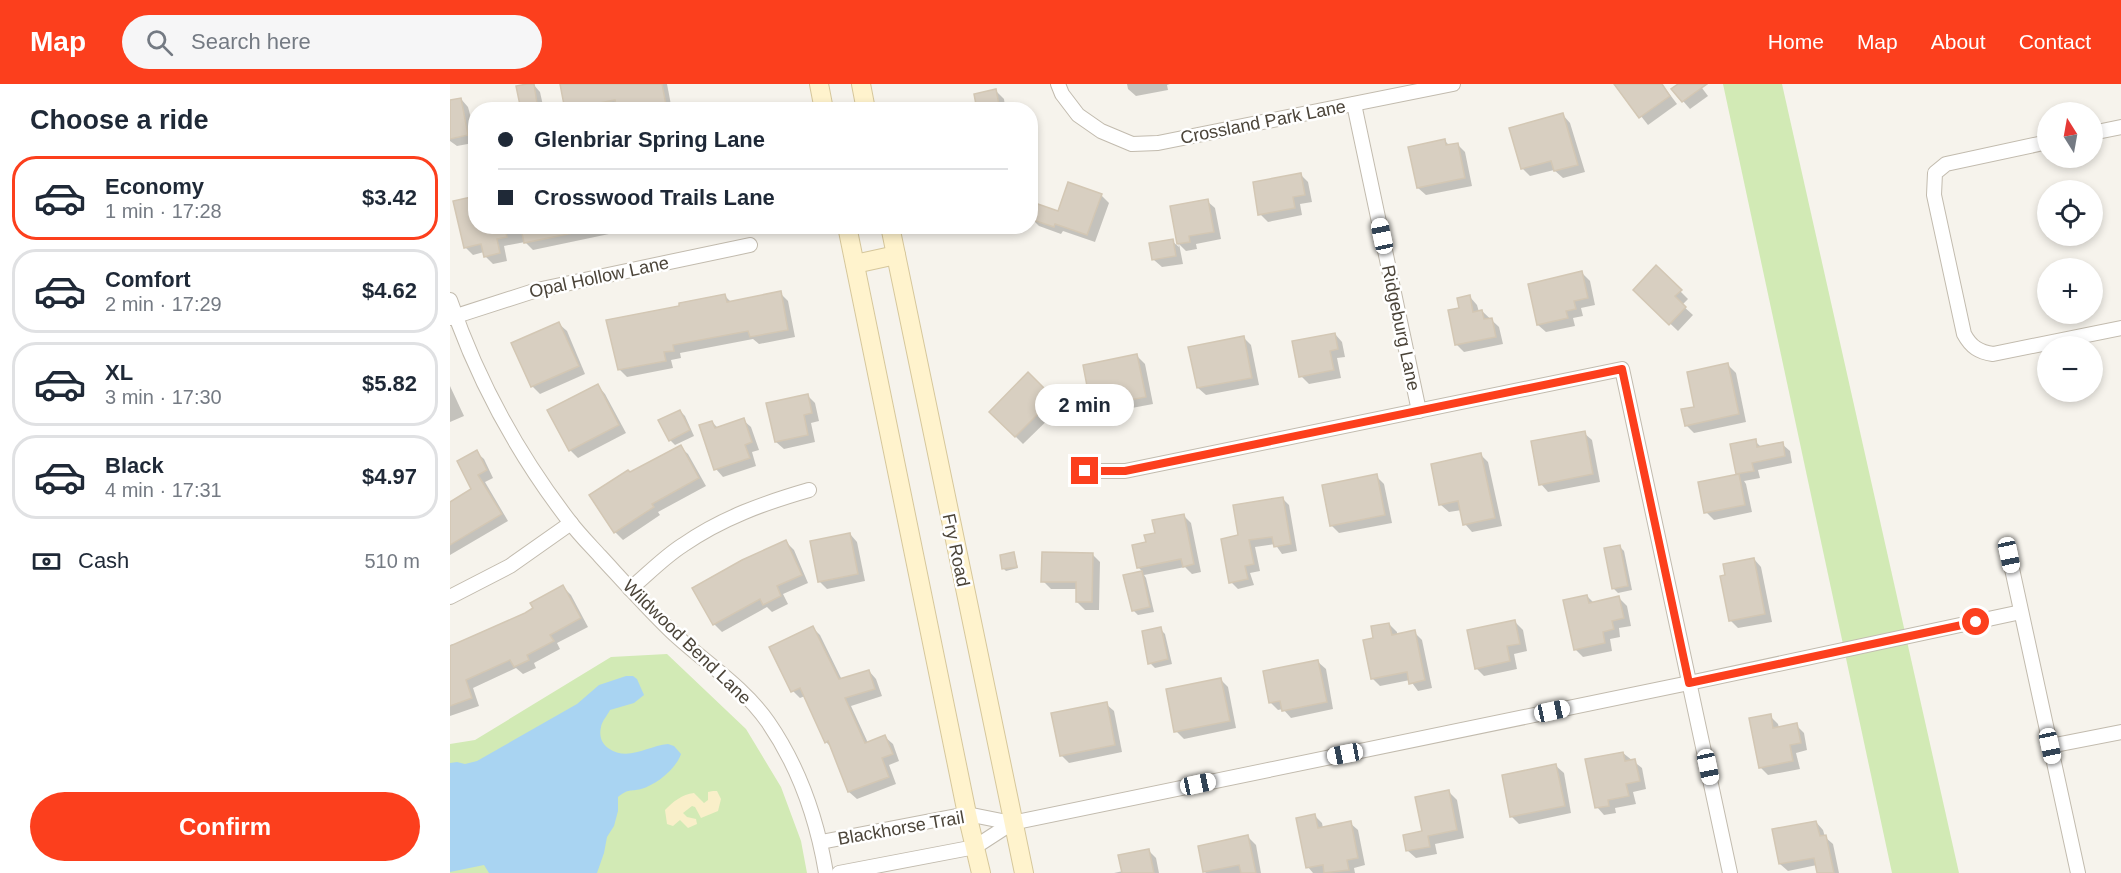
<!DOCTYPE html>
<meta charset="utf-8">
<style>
:root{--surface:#fff;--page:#f6f6f7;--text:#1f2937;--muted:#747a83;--line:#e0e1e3;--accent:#fc3f1d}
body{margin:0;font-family:Helvetica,sans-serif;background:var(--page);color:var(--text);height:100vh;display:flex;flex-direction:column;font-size:22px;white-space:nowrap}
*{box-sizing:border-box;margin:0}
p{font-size:20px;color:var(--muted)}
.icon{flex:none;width:33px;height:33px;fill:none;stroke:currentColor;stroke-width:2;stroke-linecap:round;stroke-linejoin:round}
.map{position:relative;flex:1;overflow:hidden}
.details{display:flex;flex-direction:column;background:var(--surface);width:450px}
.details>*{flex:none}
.hud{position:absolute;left:18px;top:18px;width:570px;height:132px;border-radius:24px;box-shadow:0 3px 9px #0003;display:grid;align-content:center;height:132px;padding:0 30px;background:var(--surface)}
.needle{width:39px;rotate:349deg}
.controls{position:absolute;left:1587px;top:18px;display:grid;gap:12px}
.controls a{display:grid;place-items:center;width:66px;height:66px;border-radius:50%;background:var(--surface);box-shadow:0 3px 9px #0003;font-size:30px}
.end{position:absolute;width:27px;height:27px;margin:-14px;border:8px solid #fc3f1d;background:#fff;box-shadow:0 0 0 3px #fff}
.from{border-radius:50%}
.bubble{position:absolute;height:42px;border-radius:21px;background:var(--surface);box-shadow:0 3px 9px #0003;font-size:20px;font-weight:700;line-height:42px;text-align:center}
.car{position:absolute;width:18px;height:36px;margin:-18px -9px;border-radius:8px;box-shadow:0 0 4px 2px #0007;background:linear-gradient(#fff 24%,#345 0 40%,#fff 0 76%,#345 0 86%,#fff 0)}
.hud b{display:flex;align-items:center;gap:21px;height:57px;font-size:22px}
.hud b+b{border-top:2px solid var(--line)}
.hud i{width:15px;height:15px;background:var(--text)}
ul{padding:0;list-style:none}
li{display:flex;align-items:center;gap:18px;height:84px;margin:0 12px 9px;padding:0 18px;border:3px solid var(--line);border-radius:24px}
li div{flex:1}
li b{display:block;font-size:22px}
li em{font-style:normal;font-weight:700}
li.on{border-color:var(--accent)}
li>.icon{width:54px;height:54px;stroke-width:1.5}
h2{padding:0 30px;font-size:27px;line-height:72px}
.pay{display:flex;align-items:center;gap:15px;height:66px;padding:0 30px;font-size:22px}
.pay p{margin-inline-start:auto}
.action{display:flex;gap:12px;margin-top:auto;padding:12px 30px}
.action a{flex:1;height:69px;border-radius:36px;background:var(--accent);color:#fff;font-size:24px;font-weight:700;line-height:69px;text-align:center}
header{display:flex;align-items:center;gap:36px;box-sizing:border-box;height:84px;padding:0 30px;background:var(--accent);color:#fff}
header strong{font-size:28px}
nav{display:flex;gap:33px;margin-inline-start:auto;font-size:21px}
.search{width:420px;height:54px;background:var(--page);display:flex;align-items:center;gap:15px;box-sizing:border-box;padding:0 21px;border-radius:33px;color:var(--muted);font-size:22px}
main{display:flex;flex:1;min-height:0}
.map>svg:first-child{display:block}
</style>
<header>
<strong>Map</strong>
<div class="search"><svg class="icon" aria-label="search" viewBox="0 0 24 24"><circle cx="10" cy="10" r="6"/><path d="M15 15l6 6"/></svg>Search here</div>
<nav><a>Home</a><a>Map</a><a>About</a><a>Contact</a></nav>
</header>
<main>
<section class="details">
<h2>Choose a ride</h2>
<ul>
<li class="on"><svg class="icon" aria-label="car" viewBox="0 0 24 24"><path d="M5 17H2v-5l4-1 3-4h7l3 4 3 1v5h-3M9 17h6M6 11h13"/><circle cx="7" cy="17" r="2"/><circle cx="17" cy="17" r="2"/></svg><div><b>Economy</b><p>1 min · 17:28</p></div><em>$3.42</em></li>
<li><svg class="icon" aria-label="car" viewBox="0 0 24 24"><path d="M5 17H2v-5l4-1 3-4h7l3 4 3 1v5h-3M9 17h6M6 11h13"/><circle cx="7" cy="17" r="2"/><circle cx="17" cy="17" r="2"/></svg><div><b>Comfort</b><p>2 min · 17:29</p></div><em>$4.62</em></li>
<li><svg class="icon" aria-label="car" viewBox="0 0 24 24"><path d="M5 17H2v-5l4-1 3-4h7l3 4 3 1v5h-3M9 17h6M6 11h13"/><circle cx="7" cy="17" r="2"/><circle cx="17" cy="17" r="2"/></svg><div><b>XL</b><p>3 min · 17:30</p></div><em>$5.82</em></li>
<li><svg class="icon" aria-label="car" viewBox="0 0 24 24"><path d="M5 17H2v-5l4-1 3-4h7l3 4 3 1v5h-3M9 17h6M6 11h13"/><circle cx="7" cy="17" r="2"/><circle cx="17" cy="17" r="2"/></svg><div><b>Black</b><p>4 min · 17:31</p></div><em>$4.97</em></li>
</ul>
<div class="pay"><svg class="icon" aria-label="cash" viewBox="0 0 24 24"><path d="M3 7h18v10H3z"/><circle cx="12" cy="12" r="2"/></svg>Cash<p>510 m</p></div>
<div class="action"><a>Confirm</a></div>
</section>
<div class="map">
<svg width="1671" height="789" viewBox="0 0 1671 789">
<rect width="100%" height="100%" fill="#f6f3ec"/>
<g fill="#d2eab5">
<path d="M1273,0H1332L1509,789H1442Z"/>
<path d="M217,570L296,645L331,703L351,757L357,789H0V660L25,656L161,573Z"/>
</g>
<path fill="#f9efc9" d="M263,707H267L271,715L268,727L251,734L245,723L242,722L233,729L237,733L246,735L247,740L238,744L230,736L223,742L217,740L215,726C223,718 232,710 244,709L254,719L258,716V708Z"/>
<path fill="#a9d4f2" d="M176,592H183L187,595L194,611L184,619L160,626C157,632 152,637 151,643C149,651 151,659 158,664C178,678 197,662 218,660L224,662L231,670C226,685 206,701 191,705C180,708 179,704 168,713V727L164,742L157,753L154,769L147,789H39L34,781L0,788V679L7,678L15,680L27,677L127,620L149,601Z"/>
<g fill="#0003">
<path d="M83,0L90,8L94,26H68L72,25Z"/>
<path d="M111,0H217L222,26H117Z"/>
<path d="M677,0H720L717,1L718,6L686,12L678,5Z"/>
<path d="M1173,0H1212L1227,20L1198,41L1168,3Z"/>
<path d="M1230,0H1249L1258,12L1240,25L1233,17Z"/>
<path d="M546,7L554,15L555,22H558L562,26H528Z"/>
<path d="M11,15L18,23L26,53V74L23,59L7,62L0,57V17Z"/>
<path d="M1113,31L1120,39L1135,88L1113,94L1104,86L1080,92L1073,85L1061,45Z"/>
<path d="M994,56L1000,62L1007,60L1015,68L1022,102L976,111L968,104Z"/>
<path d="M850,90L858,98L862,118L850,120L852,131L818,138L810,130Z"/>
<path d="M651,111L659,119L645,158L613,147L611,150L589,142L581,134L609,128Z"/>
<path d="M757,117L765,124L771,155L746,160L747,165L736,167L729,160L733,180L712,183L704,176L722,157L729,163L721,123Z"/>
<path d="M26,142H197L83,166L75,158L54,162L57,177L43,180L35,172L34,168L23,171L15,163Z"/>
<path d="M1206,183L1238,215L1232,221L1243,231L1228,247L1185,206Z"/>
<path d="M1132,189L1140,197L1145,221L1131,224L1133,232L1123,234L1125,242L1096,248L1088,241Z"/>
<path d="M330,209L338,217L345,253L309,260L303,255L230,269L231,274L221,276L223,284L177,293L169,285L231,223L275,212L282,219Z"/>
<path d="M1020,213L1027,221L1029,228L1032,227L1049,243L1053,260L1014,268L1006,260L1011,225Z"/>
<path d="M109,240L117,247L135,290L90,310L82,302Z"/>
<path d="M885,250L892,258L895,273L887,274L891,294L859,300L851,292Z"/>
<path d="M793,253L801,261L809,301L756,311L748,304Z"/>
<path d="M687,272L695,280L703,320L650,330L643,322Z"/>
<path d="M1278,281L1286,289L1296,338L1244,349L1236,341L1246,324Z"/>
<path d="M578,291L611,323L573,360L541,328Z"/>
<path d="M0,302L14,332L0,338Z"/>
<path d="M148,302L155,310L176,349L128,374L120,366Z"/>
<path d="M357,311L365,319L369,337L361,339L365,358L334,365L326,358Z"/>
<path d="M230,327L235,332L244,352L225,361L220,356Z"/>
<path d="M293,336L301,343L309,366L302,368L306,382L273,393L266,385L262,338L268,344Z"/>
<path d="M1134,349L1142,356L1150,398L1098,408L1091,400Z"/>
<path d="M1305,357L1312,364L1332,360L1340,367L1342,379L1308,386L1310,394L1294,397L1296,400L1302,428L1264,436L1256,428L1289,392L1287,389Z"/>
<path d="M230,363L238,370L256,402L208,428L210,431L173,456L165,448L180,390Z"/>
<path d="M26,368L34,375L43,394L35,398L58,437L0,471V420L23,406Z"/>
<path d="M1031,371L1038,378L1052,442L1022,448L1015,440L1012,426L999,428L991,421L982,381Z"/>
<path d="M926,392L934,400L942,439L889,449L881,441Z"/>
<path d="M832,414L839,421L847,467L832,470L825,460L805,463L810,487L800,489L804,501L788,505L781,498L790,453Z"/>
<path d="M733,431L741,439L751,488L742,490L735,483L694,491L696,494L704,528L688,531L683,526L675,492L693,488L688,483L698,459L707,450Z"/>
<path d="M400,450L407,458L415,497L377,505L369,497Z"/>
<path d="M336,458L344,466L358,499L333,510L338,520L322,528L317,523L272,548L264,540Z"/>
<path d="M1169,462L1174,467L1182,506L1168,509L1163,504Z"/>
<path d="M564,470L568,484L556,487L554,485Z"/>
<path d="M642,470L650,478L649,526H635L627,518V505H601L593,497Z"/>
<path d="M1304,475L1311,483L1322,538L1288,544L1281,537Z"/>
<path d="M113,503L121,511L138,543L107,559L110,565L84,579L86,584L73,590L66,584L23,604L29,622L0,632V561L3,560L5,561L75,530Z"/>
<path d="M1137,512L1144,519L1169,514L1177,522L1181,542L1169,544L1170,553L1160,555L1162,567L1133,573L1125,565Z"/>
<path d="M1065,538L1073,546L1077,567L1064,570L1067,585L1034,592L1026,584Z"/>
<path d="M939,540L947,548V552L964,548L972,556L982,604L968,607L960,596L930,602L922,594L925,555Z"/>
<path d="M363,544L370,551L392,596L419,587L426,595L432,612L401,622L418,659L435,653L443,660L449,677L439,681L446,700L407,715L399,708L383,665L376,658L355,612L350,614L343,607Z"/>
<path d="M710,545L715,550L722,580L705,584L700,579Z"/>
<path d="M868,578L876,585L883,625L841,634L833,625L828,626L820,618Z"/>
<path d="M771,596L778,603L786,644L734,655L726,647Z"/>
<path d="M656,620L664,627L672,668L619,679L611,671Z"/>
<path d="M1320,632L1328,640L1329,644L1346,641L1354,649L1357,666L1346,669L1350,685L1318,691L1310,683Z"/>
<path d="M1173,669L1192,684L1196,705L1183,708L1186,720L1165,724L1166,729L1154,731L1147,723Z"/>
<path d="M1106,682L1114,689L1121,729L1069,740L1061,732Z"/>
<path d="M999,708L1007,716L1014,754L985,760L987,770L966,774L958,767L974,749Z"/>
<path d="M865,732L872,739L873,744L900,739L908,746L915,781L904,784L905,789H863L858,783Z"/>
<path d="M1366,738L1373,746L1375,753L1383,760L1389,789H1369L1367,781L1338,787L1330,780Z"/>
<path d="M798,753L806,761L811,789H756L754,787Z"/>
<path d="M698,766L706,774L709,789H664L673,787Z"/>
</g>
<g fill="#d8cfc1" stroke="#d3c7b4" stroke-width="1.5">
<path d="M77,0H84L88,26H71L66,2Z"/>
<path d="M110,0H212L217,26H167L165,16L115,26Z"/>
<path d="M1164,0H1212L1220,12L1189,34Z"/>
<path d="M1228,0H1257L1232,18L1221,5Z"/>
<path d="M546,5L550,26H527L524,10Z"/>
<path d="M11,14L18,51L0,55V16Z"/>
<path d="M1113,29L1128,81L1104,87L1101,77L1071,85L1059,44Z"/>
<path d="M995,55L996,61L1008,59L1015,94L967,104L958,63Z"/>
<path d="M851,89L855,111L843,113L845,124L808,131L803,98Z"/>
<path d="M618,98L652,110L637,151L605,140L604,143L580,135L585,119L608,127Z"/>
<path d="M26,112V142H54L57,153L47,155L50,169L34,173L31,160L14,164L3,117Z"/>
<path d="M758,115L764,148L739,152L740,158L727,160L720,122Z"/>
<path d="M78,142H128V148L74,159L71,144Z"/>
<path d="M723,155L726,172L702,176L699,159Z"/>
<path d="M1206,181L1232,206L1225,212L1236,223L1219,241L1183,206Z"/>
<path d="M1132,187L1138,214L1124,217L1126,225L1116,227L1118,234L1087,241L1078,200Z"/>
<path d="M331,207L338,246L300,253L298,247L223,261L224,267L214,268L216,277L168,286L156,236L229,222V219L275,210L277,218Z"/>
<path d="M1020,211L1023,228L1032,226L1034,235L1042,234L1046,253L1005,261L998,226L1009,224L1007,214Z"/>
<path d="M109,238L129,282L81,303L61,259Z"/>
<path d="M885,249L888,265L880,267L884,286L849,293L842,257Z"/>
<path d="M794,252L802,294L747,304L738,263Z"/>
<path d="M687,270L696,313L641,323L633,281Z"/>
<path d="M1278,279L1289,330L1235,342L1231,325L1244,323L1237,288Z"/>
<path d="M578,288L604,314L565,353L539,328Z"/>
<path d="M148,300L169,341L119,367L97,326Z"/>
<path d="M358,310L362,329L354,331L358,351L325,358L316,319Z"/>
<path d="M230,326L240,346L219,357L208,336Z"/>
<path d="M294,334L302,358L295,361L300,374L264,386L249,341L262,337L265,344Z"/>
<path d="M1135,347L1143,390L1089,401L1081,357Z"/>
<path d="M1306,355L1307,363L1333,358L1335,372L1302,379L1304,387L1286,390L1280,360Z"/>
<path d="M231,361L249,394L202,420L204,423L164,449L139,411L178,386L180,388Z"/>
<path d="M27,366L37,386L28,391L52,430L0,461V418L21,405L7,377Z"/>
<path d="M1031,369L1045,434L1013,441L1008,417L989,421L981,380Z"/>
<path d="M927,390L935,431L880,442L872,401Z"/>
<path d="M1289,390L1295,421L1254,429L1248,398Z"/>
<path d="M833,413L841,460L824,463L822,453L799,456L804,480L795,482L798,495L779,499L771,455L788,451L783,421Z"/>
<path d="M734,430L744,480L733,483L731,475L687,484L682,461L696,458L694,451L705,449L702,436Z"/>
<path d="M400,449L408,490L368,498L360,457Z"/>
<path d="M336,456L352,491L327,502L331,512L313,521L310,515L263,541L242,504L292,476Z"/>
<path d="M1170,461L1178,502L1162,505L1154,464Z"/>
<path d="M564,468L567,483L552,485L550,471Z"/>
<path d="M592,468L643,469L642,518H626V498H591Z"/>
<path d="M1304,474L1315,530L1279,537L1270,492L1275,491L1273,480Z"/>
<path d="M692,487L700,523L682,527L673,491Z"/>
<path d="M113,501L131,534L100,551L104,557L77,571L79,576L64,583L60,576L16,596L22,614L0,622V562L75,529L83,524L80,519Z"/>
<path d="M1137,511L1139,519L1169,512L1174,534L1162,537L1164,545L1153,548L1155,559L1124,566L1113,516Z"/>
<path d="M1065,536L1070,560L1057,562L1060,577L1025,585L1017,546Z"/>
<path d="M939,539L942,551L965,546L975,596L959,600L957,588L921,595L913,556L923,554L921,542Z"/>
<path d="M363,542L389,595L419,586L425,605L395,614L415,659L435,651L443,670L432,674L439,693L398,708L378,657L375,659L350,604L341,608L319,563Z"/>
<path d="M711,543L718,575L698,580L692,547Z"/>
<path d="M868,576L877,618L832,627L830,617L819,619L813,587Z"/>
<path d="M771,594L780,637L724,648L716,605Z"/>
<path d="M657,618L665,661L610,672L601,629Z"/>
<path d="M1321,630L1323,644L1347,639L1351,659L1340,661L1343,677L1309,684L1299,634Z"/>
<path d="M1173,668L1175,677L1185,675L1190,697L1176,700L1179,712L1158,716L1159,722L1145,724L1135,675Z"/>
<path d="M1106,680L1115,722L1060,733L1052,691Z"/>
<path d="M999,706L1007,746L978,752L980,763L956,767L953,751L972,747L965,713Z"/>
<path d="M865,730L868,744L901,737L908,774L897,776L899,786L874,789L873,781L856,784L846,734Z"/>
<path d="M1366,737L1370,752L1376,751L1384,789H1367L1364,774L1329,780L1322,745Z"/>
<path d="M798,751L806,789H791L789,781L753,788L748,762Z"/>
<path d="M699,765L704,789H672L668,771Z"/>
</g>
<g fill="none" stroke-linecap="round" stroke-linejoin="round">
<defs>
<g id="minor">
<path d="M608,0L612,10L628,31L651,47L682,60L708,59L1003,0"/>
<path d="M904,20L969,327"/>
<path d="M1642,49L1671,43"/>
<path d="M1598,58L1496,80L1485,89L1484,111L1514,250C1521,263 1529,268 1543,270L1671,244"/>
<path d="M0,216C27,295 69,372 120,438C129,450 140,461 150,472C174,498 197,524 222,548C254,578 293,602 318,638C349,683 367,735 376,789"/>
<path d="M0,234L87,206L300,161"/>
<path d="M635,387H675L1172,285L1280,789"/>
<path d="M1559,471L1628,789"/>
<path d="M180,505C197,491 214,473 233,461C272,434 314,419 359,406"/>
<path d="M0,513L60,482L121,439"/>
<path d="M1600,662L1671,648"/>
<path d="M371,758L517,730L562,739L1239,599L1571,528"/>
<path d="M389,789L525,763L562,739"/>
</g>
<g id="secondary">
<path d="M369,0L374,26"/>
<path d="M411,0L416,26"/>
<path d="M397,142L517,730L531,789"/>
<path d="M440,142L574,789"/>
<path d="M405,180L446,171"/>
</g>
</defs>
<use href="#minor" stroke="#c2bbae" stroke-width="16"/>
<use href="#secondary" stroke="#d6c79b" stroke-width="20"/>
<use href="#minor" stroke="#fff" stroke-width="14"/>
<use href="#secondary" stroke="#fff3cd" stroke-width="18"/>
</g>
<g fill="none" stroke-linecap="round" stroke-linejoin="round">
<path stroke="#fc3f1d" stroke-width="8" d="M635,387H675L1172,285L1239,599L1526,538"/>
</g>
<g text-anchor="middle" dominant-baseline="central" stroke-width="5" stroke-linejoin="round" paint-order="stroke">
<g font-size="18" fill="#4b4439" stroke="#fff">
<text transform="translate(813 38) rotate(-11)">Crossland Park Lane</text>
<text transform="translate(149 193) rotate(-12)">Opal Hollow Lane</text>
<text transform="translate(951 244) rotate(78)">Ridgeburg Lane</text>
<text transform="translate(506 466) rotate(78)">Fry Road</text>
<text transform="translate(237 558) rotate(44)">Wildwood Bend Lane</text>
<text transform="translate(451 744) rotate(-10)">Blackhorse Trail</text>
</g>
</g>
</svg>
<div class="controls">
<a><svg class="needle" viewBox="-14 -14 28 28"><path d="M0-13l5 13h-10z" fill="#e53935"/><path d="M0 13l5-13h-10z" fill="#747a83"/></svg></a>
<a><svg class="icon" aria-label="locate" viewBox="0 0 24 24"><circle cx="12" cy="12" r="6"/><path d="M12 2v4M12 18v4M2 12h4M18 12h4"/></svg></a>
<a>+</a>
<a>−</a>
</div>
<i class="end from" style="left:1526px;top:538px"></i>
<i class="end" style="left:635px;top:387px"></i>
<div class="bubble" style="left:585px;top:300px;width:99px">2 min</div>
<i class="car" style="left:932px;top:152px;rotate:348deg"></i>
<i class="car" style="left:1559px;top:471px;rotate:168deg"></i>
<i class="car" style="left:1102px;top:627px;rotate:78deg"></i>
<i class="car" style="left:1600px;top:662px;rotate:168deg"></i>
<i class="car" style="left:895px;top:670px;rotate:259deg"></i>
<i class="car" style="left:1258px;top:683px;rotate:168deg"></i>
<i class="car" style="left:748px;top:700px;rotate:78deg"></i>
<div class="hud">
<b><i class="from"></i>Glenbriar Spring Lane</b>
<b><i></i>Crosswood Trails Lane</b>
</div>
</div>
</main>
